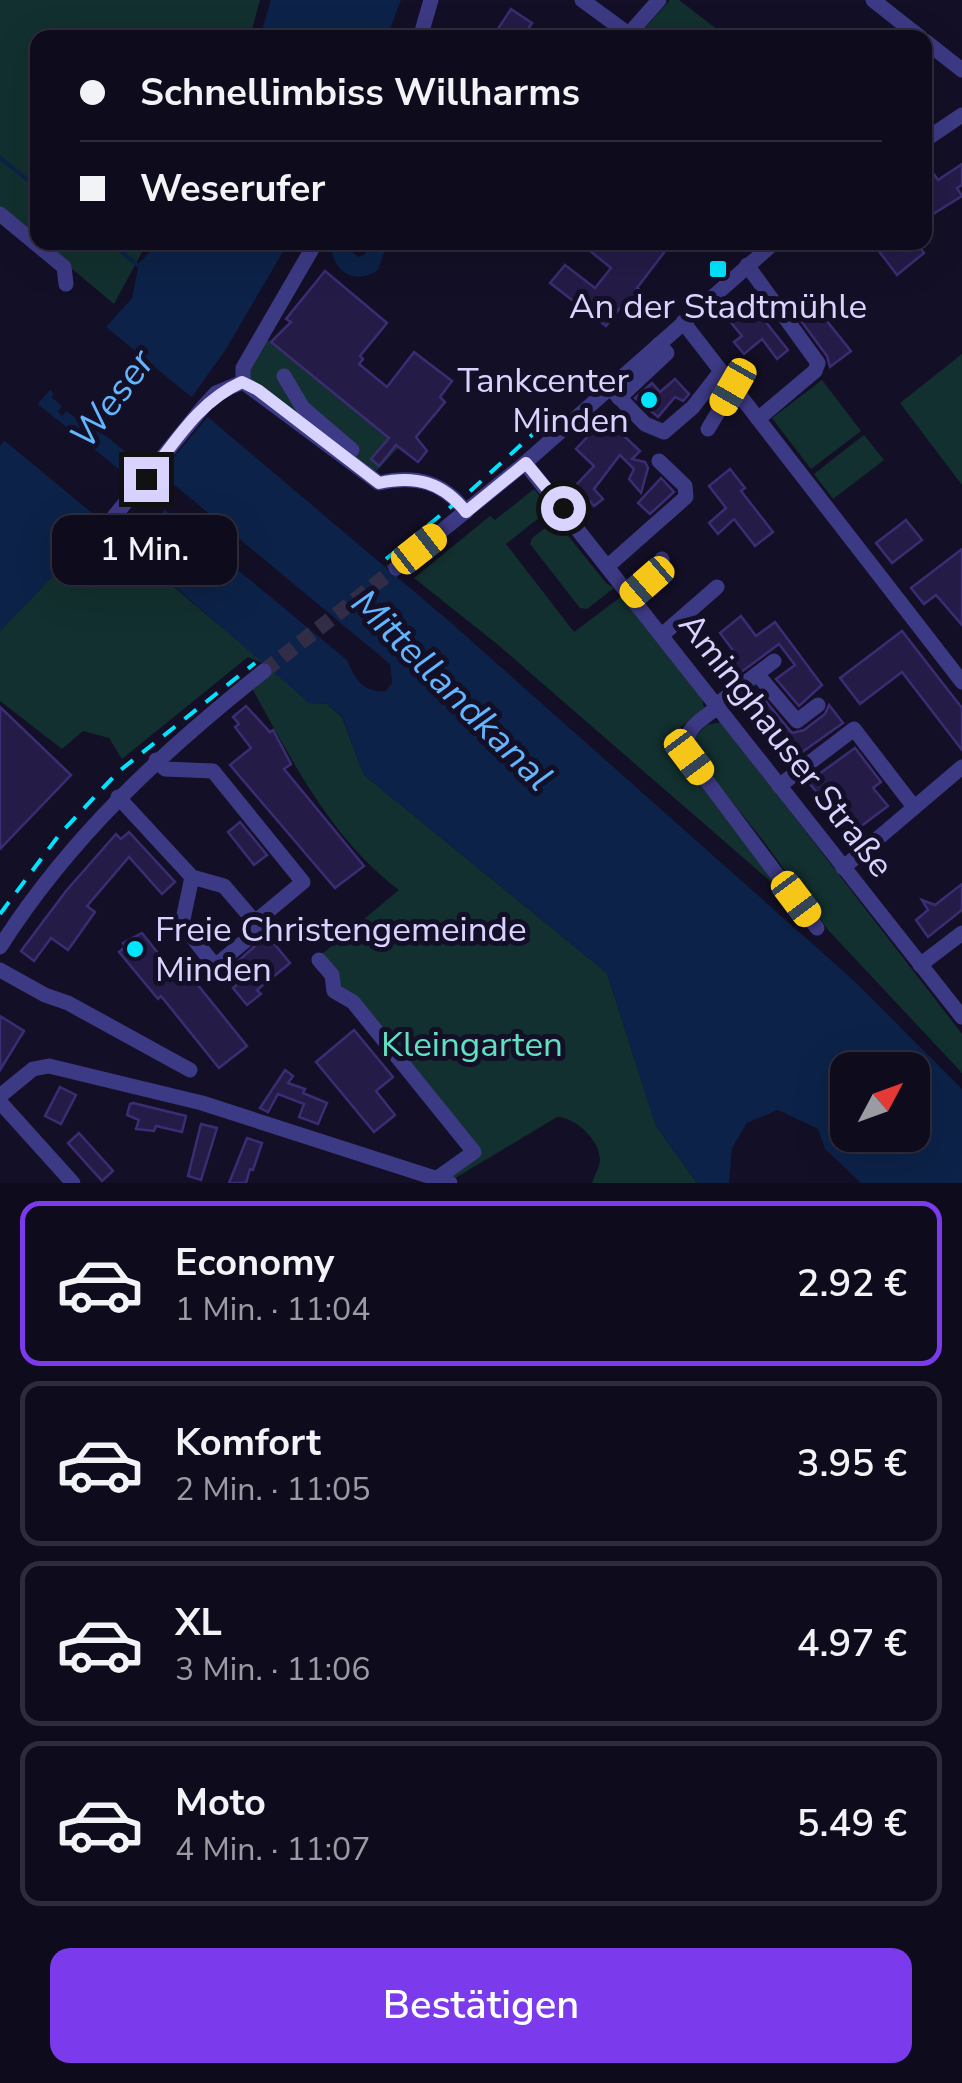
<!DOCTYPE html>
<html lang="de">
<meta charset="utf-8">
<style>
:root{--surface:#0e0b1c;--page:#1c1929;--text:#f1f3f6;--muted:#9b9ba3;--line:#2e2b3b;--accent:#7c3aed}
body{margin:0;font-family:"Nunito Sans",sans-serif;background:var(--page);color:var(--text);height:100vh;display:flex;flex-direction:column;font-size:38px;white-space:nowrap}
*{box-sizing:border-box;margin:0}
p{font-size:32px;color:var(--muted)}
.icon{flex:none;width:55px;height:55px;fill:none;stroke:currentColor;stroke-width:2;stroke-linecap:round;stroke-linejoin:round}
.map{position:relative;height:1183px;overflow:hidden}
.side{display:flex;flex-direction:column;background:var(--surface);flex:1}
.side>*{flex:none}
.banner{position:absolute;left:30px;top:30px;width:902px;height:220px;border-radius:20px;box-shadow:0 10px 40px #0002,0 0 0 2px var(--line);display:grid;align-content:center;height:220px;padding:0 50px;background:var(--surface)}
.needle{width:65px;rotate:49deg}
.buttons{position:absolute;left:830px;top:1052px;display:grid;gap:20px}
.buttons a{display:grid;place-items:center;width:100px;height:100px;border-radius:20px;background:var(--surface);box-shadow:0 10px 40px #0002,0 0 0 2px var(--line);font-size:50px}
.end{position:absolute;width:45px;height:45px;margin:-22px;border:12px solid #d9d4ff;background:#111;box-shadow:0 0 0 5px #111}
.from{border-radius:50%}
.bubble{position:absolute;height:70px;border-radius:20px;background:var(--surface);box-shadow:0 10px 40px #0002,0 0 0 2px var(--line);font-size:32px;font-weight:600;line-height:70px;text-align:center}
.car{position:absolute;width:30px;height:60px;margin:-30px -15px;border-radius:12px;box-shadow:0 0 8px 2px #0007;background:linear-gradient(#f5c518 24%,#345 0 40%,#f5c518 0 76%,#345 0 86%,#f5c518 0)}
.banner b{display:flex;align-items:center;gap:35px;height:95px;font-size:38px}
.banner b+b{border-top:2px solid var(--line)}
.banner i{width:25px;height:25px;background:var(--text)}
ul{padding:18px 0 0;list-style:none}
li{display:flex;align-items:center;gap:30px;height:165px;margin:0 20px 15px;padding:0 30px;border:5px solid var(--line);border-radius:20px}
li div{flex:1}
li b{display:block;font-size:38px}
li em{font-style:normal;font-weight:600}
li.current{border-color:var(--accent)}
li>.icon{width:90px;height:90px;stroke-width:1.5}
.cta{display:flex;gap:20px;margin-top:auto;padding:20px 50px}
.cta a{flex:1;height:115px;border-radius:20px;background:var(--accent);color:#fff;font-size:40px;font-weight:600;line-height:115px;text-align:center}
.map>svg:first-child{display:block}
</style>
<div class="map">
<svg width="962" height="1183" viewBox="0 0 962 1183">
<rect width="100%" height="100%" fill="#130f26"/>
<g fill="#12302f">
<path d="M0,0H260L250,37L38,38L37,240L0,209Z"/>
<path d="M670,0H679L727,37H637Z"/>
<path d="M41,243H147L114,304Z"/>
<path d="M264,337L399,447L370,478L245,375Z"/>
<path d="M962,354V485L900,403Z"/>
<path d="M822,380L861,431L811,469L772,418Z"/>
<path d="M864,435L884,460L833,499L814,474Z"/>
<path d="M534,489L550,509L506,544L574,632L622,596L702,697L704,708L675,732L673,737L679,750L793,901L497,644L414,578L490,516L495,520Z"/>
<path d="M98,512C115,526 126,544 141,558C196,608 255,652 309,703L327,704L342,717L364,775L607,973L656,1126L697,1183H592C594,1176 600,1167 600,1160C600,1140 575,1117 557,1117L447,1183H441L474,1152L317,958L399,890C329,837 291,758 249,683L269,666L248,657L122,759L109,738L83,731L62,749L0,701V631L65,563Z"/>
<path d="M558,518L561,527L606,583L614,588L587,609L580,608L530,544L532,538Z"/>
<path d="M721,722L962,1034V1073L829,931L765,843L697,758L692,739L707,725Z"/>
</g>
<g fill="#0c2248" fill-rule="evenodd">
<path d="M271,0H401L387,37H260Z"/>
<path d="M158,243H288L226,349L189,401L449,621L852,979L962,1089V1183H861L825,1149L818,1129L778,1110L747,1123L732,1148L729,1183H697L656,1126L607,973L364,775L342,716L327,704L309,703L137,554L115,526L98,513L65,563L0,631V446L132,298L139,263ZM142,458L390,664L392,683L386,691C363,693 355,679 347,660L165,510L143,498L124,481ZM848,1070H912V1135H848Z"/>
<path d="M332,243H355L352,252L359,257L365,254L369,243H395L384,253L378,270C355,286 330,271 332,243Z"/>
</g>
<g fill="#130f26">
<path d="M0,240L211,413L157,477L82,417L78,420L67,411L62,416L58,412L62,406L51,397L54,394L47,386L0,347Z"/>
<path d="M0,374L125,474L132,466L138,471L130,481L167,505L137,554L115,527L111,530L99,520L94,528L86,522L92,513L0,437Z"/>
</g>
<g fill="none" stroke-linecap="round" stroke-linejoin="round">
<g stroke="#0c2248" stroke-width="4">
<path d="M0,158L38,188"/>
<path d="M110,242L141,268"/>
</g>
</g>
<g fill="#241b47" stroke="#3b2d73" stroke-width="2.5">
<path d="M511,9L532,23L522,38H492Z"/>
<path d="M962,164V185L957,188L962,196L925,219V179L933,173L938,180Z"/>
<path d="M579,242H672L637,288L643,292L627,313L620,308L606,326L550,283L565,265L595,288L611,268Z"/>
<path d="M872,242H916L924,253L897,275Z"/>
<path d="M325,271L387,323L360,356L363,359L359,364L387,387L414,352L452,381L440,397L445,402L416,437L427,451L418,462L396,445L379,466L371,459L389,438L271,342L291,322L286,319Z"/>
<path d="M750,302L788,350L777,359L762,339L744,354L734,342L742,336L728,319Z"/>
<path d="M818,310L851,351L830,367L827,356L802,322Z"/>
<path d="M675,379L689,394L683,401L675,397L658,417L635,398L652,383L660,392Z"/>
<path d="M605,418L640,451L632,459L645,462L648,468L641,493L629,479L634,469L620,455L594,489L603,499L594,506L576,485L594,466L576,449Z"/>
<path d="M730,469L745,488L741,491L773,532L755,546L734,519L718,534L709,523L726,508L709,486Z"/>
<path d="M661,478L674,492L650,514L638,503Z"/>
<path d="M906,520L922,540L892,563L876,543Z"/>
<path d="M962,549V625L936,595L924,604L911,588Z"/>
<path d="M741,616L756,636L775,622L822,685L799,706L776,679L795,665L779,644L729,681L718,666L735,653L720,633Z"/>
<path d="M902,631L962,708V750L902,672L860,704L840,678Z"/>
<path d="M759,693L792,733L804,730L825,714L829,705L843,723L791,760L746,703Z"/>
<path d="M246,706L270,732L273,730L291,764L284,769L364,866L335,888L230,765L251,748L235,727L239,724L233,717Z"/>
<path d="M0,707L71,775L0,849Z"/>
<path d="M855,748L881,782L873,788L888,806L852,833L808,782Z"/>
<path d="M240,822L267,855L254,865L228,832Z"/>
<path d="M129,832L175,882L162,894L129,857L87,906L95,912L68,950L51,938L34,961L21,951L66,891L116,834L121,839Z"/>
<path d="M962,884V910L928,937L916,920L928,910L922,900L935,905Z"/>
<path d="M142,933L180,981L189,974L247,1046L219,1068L161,996L158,999L119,952L125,947L123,943Z"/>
<path d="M267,935L290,963L257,990L261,994L247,1005L233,988L245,977L235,964Z"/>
<path d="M0,1016L24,1031L0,1070Z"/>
<path d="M354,1030L393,1077L376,1091L395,1115L374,1132L316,1062Z"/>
<path d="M285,1070L293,1076L288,1083L305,1089L303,1093L327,1103L318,1124L299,1117L304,1104L278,1094L268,1112L260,1108Z"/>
<path d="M60,1087L76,1095L61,1124L45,1116Z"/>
<path d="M133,1103L186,1116L182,1132L156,1126L154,1131L136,1129L139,1120L127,1115L130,1104Z"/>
<path d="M201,1124L217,1128L201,1180L188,1176Z"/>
<path d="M79,1133L113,1171L102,1181L68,1143Z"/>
<path d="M247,1138L262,1143L253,1170L250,1169L246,1183H229Z"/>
</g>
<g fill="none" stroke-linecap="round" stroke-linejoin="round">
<path stroke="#312d47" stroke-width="15" stroke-dasharray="15 8" stroke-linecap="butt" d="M264,671L396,568"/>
<g stroke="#3d3a85" stroke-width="15">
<path d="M582,0L634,38"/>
<path d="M873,0L921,38"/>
<path d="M629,34L659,0"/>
<path d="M420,38L431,0"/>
<path d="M925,41L962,70"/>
<path d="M925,140L962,115"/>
<path d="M0,214L64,267L66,284"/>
<path d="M747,265L818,363L815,371L758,419"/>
<path d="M683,322L962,682"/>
<path d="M284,376L303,408L352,450"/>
<path d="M243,382L379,483C415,475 443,481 466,512"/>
<path d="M243,382V368L316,242"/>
<path d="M610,388L645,424L664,432L693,407L721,371"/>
<path d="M619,398L667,353L659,344"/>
<path d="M708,429L733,387"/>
<path d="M525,463L962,1017"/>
<path d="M90,555L99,535L204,406L216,393L243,382"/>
<path d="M608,566L686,497L685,486L659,461"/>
<path d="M396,568L525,463L775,242"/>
<path d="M631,595L663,568L662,559"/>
<path d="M662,635L717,587"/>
<path d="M757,674L797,721L818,705"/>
<path d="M716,705L774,661"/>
<path d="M718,707C698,722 680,730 689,757L817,928"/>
<path d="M156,760L165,769L213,771L303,882L255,922L224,886L192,877"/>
<path d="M779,786L854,729L914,807"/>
<path d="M118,797L192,877L182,924L215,966L256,932L255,922"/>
<path d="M843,868L962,767"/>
<path d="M0,947C70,837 163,751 264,671"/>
<path d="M319,960L332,975L334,991L353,1002L474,1152L433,1181"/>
<path d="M920,965L962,933"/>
<path d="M0,970L45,995L68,1003L190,1070"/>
<path d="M0,1096L33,1069L49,1066L202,1103L450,1183"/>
<path d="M0,1102L73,1183"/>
</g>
<g stroke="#00e5ff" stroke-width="4" stroke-dasharray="15 12" stroke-linecap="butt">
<path d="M386,559L467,494L544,424"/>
<path d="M0,914L59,835L118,772L255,663"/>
</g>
</g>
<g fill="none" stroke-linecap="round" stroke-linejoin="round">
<path stroke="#d9d4ff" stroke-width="12" d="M146,479C176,441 198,402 242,382L258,390L379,483C415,475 443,482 466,512L526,463L563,508"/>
</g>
<g fill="#00e5ff" stroke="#130f26" stroke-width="4">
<rect x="708" y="259" width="20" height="20" rx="5"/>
<circle cx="649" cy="400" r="10"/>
<circle cx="135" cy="949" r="10"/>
</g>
<g text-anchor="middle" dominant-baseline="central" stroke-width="10" stroke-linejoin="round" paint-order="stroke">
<g font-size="35" fill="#d9d4ff" stroke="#130f26">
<text x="718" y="306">An der Stadtmühle</text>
<text x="629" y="380" text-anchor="end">Tankcenter<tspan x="629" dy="40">Minden</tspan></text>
<text x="155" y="929" text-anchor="start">Freie Christengemeinde<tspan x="155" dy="40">Minden</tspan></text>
</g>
<g font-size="35" fill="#d9d4ff" stroke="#130f26">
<text transform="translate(786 745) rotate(52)">Aminghauser Straße</text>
</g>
<g font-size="35" fill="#5fe0c0" stroke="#130f26">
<text x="472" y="1044">Kleingarten</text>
</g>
<g font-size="38" font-style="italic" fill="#62b6ff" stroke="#130f26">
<text transform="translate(112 399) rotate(-53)">Weser</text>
<text transform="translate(452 690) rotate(45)">Mittellandkanal</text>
</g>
</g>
</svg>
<div class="buttons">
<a><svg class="needle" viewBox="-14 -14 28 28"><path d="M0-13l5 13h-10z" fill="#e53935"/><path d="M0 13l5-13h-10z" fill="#9b9ba3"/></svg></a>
</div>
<i class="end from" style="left:563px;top:508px"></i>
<i class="end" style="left:146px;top:479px"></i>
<div class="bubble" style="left:52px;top:515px;width:185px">1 Min.</div>
<i class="car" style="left:733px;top:387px;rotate:210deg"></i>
<i class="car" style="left:419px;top:549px;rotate:52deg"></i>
<i class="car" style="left:647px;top:582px;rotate:229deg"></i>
<i class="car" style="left:689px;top:757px;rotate:143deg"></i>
<i class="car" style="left:796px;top:899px;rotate:143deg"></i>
<div class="banner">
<b><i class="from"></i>Schnellimbiss Willharms</b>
<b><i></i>Weserufer</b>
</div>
</div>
<section class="side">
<ul>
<li class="current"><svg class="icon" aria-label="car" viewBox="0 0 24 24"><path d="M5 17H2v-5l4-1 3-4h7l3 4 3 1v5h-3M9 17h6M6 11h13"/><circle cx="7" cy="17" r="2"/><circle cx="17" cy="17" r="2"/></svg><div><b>Economy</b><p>1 Min. · 11:04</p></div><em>2.92 €</em></li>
<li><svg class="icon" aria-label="car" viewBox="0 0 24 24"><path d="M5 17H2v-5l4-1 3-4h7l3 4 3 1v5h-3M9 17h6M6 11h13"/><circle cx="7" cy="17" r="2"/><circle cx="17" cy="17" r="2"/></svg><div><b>Komfort</b><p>2 Min. · 11:05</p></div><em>3.95 €</em></li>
<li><svg class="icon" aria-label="car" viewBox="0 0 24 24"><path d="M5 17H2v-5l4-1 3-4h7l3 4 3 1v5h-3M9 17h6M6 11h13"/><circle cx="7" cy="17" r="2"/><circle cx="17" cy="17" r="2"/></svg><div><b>XL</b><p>3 Min. · 11:06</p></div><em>4.97 €</em></li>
<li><svg class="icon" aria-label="car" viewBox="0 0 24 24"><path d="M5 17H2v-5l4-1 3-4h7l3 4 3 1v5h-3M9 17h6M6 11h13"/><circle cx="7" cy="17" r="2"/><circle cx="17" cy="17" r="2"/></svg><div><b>Moto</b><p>4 Min. · 11:07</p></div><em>5.49 €</em></li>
</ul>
<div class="cta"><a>Bestätigen</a></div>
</section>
